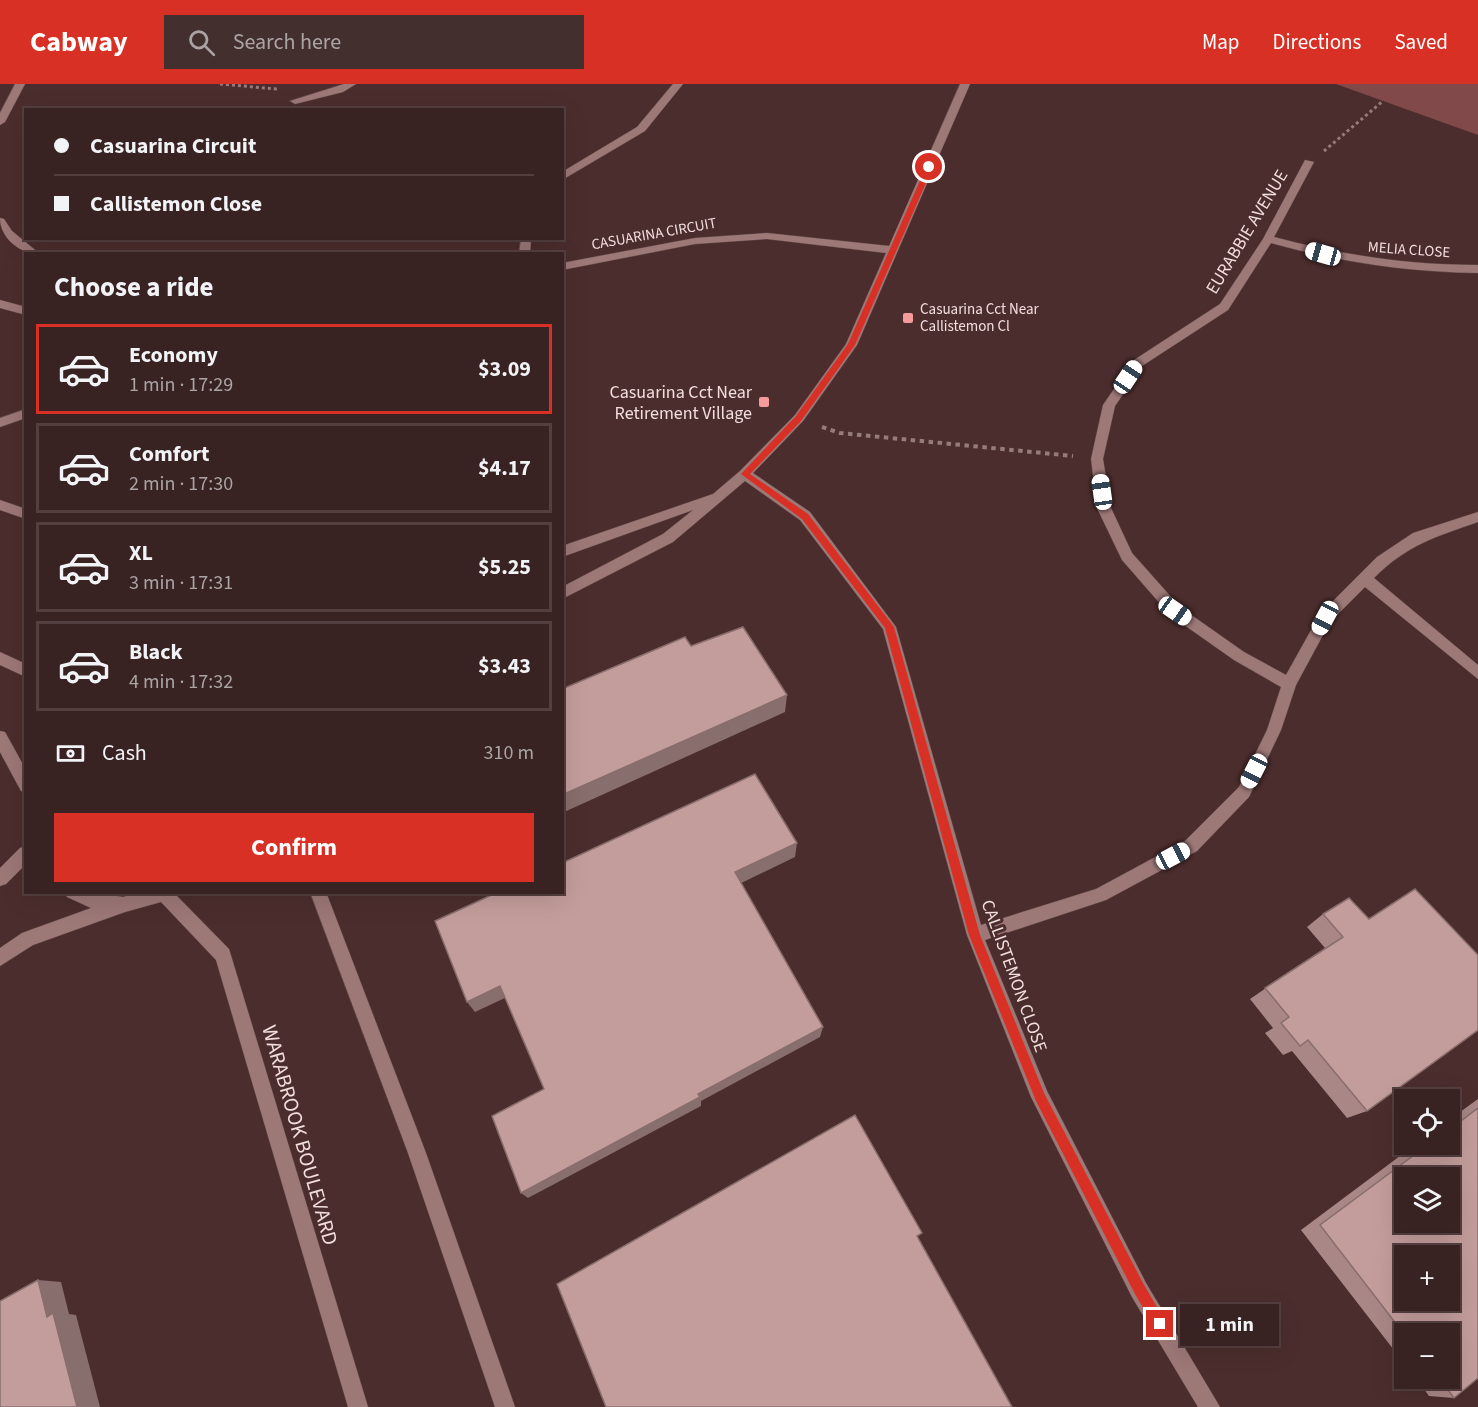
<!DOCTYPE html>
<meta charset="utf-8">
<style>
:root{--surface:#392222;--page:#442f2f;--text:#f1f3f6;--muted:#aba4a5;--line:#533f40;--accent:#d93025}
body{margin:0;font-family:"Source Sans 3",sans-serif;background:var(--page);color:var(--text);height:100vh;display:flex;flex-direction:column;font-size:22px;white-space:nowrap}
*{box-sizing:border-box;margin:0}
p{font-size:20px;color:var(--muted)}
.icon{flex:none;width:33px;height:33px;fill:none;stroke:currentColor;stroke-width:2;stroke-linecap:round;stroke-linejoin:round}
.map{position:relative;flex:1;overflow:hidden}
.side{position:absolute;left:24px;top:168px;width:540px;height:642px;display:flex;flex-direction:column;background:var(--surface);border-radius:0px;box-shadow:0 6px 24px #0002,0 0 0 2px var(--line)}
.side>*{flex:none}
.hud{position:absolute;left:24px;top:24px;width:540px;height:132px;border-radius:0px;box-shadow:0 6px 24px #0002,0 0 0 2px var(--line);display:grid;align-content:center;height:132px;padding:0 30px;background:var(--surface)}
.buttons{position:absolute;left:1394px;top:1005px;display:grid;gap:12px}
.buttons a{display:grid;place-items:center;width:66px;height:66px;border-radius:0px;background:var(--surface);box-shadow:0 6px 24px #0002,0 0 0 2px var(--line);font-size:30px}
.end{position:absolute;width:27px;height:27px;margin:-14px;border:8px solid #d93025;background:#fff;box-shadow:0 0 0 3px #fff}
.from{border-radius:50%}
.bubble{position:absolute;height:42px;border-radius:0px;background:var(--surface);box-shadow:0 6px 24px #0002,0 0 0 2px var(--line);font-size:20px;font-weight:700;line-height:42px;text-align:center}
.car{position:absolute;width:18px;height:36px;margin:-18px -9px;border-radius:8px;box-shadow:0 0 4px 2px #0007;background:linear-gradient(#fff 24%,#345 0 40%,#fff 0 76%,#345 0 86%,#fff 0)}
.hud b{display:flex;align-items:center;gap:21px;height:57px;font-size:22px}
.hud b+b{border-top:2px solid var(--line)}
.hud i{width:15px;height:15px;background:var(--text)}
ul{padding:0;list-style:none}
li{display:flex;align-items:center;gap:18px;height:90px;margin:0 12px 9px;padding:0 18px;border:3px solid var(--line);border-radius:0px}
li div{flex:1}
li b{display:block;font-size:22px}
li em{font-style:normal;font-weight:700}
li.on{border-color:var(--accent)}
li>.icon{width:54px;height:54px;stroke-width:1.5}
h2{padding:0 30px;font-size:27px;line-height:72px}
.pay{display:flex;align-items:center;gap:15px;height:66px;padding:0 30px;font-size:22px}
.pay p{margin-inline-start:auto}
.button{display:flex;gap:12px;margin-top:auto;padding:12px 30px}
.button a{flex:1;height:69px;border-radius:0px;background:var(--accent);color:#fff;font-size:24px;font-weight:700;line-height:69px;text-align:center}
header{display:flex;align-items:center;gap:36px;box-sizing:border-box;height:84px;padding:0 30px;background:var(--accent);color:#fff}
header strong{font-size:28px}
nav{display:flex;gap:33px;margin-inline-start:auto;font-size:21px}
.search{width:420px;height:54px;background:var(--page);display:flex;align-items:center;gap:15px;box-sizing:border-box;padding:0 21px;border-radius:0px;color:var(--muted);font-size:22px}
.map>svg:first-child{display:block}
</style>
<header>
<strong>Cabway</strong>
<div class="search"><svg class="icon" aria-label="search" viewBox="0 0 24 24"><circle cx="10" cy="10" r="6"/><path d="M15 15l6 6"/></svg>Search here</div>
<nav><a>Map</a><a>Directions</a><a>Saved</a></nav>
</header>
<div class="map">
<svg width="1478" height="1323" viewBox="0 0 1478 1323">
<rect width="100%" height="100%" fill="#4c2d2d"/>
<path fill="#82494a" d="M1336,0H1478V51Z"/>
<g fill="none" stroke-linecap="round" stroke-linejoin="round">
<defs>
<g id="minor">
<path d="M15,0H25L5,38L0,41V29Z"/>
<path d="M344,0H356L343,8L295,20L290,17Z"/>
<path d="M673,0H683L645,47L562,96V88L637,43Z"/>
<path d="M960,0H970L857,261L803,337L753,389L810,428L896,543L981,841L1096,805L1185,757L1239,703L1267,646L1281,603L1234,576L1170,531L1122,476L1097,424L1091,375L1103,321L1134,276L1220,220L1263,155L1305,76L1314,78L1274,153C1342,171 1408,181 1478,181V189C1407,188 1339,178 1271,159L1228,226L1142,282L1115,322L1103,375L1111,424L1132,469L1180,523L1244,568L1286,591L1320,530L1377,473L1413,449L1478,428V438C1435,453 1407,461 1374,494L1478,581V595L1365,503L1330,538L1296,601L1281,646L1249,713L1197,767L1106,816L985,856L1047,1007L1146,1199L1220,1323H1198L1132,1213L1031,1013L967,851L883,545L800,436L745,397L673,458L562,515V503L663,450L693,426L562,473V462L713,410L740,387L795,331L846,260L886,169L767,155L695,160L562,186V179L695,154L767,149L889,162Z"/>
<path d="M0,134L4,135L12,147L40,170C20,170 0,154 0,134Z"/>
<path d="M521,154H531L530,170H519Z"/>
<path d="M0,216L26,223V231L0,224Z"/>
<path d="M26,325V334L0,343V334Z"/>
<path d="M0,416L26,425V435L0,426Z"/>
<path d="M0,568L26,580V593L0,581Z"/>
<path d="M0,647L5,648L26,686V709L21,707L0,668Z"/>
<path d="M26,762V780L6,800L0,802V784L20,764Z"/>
<path d="M65,808H91L123,813L140,808H179L177,812L229,865L368,1323H348L216,876L161,818L125,828L33,861L0,882V864L22,849L91,824L67,813Z"/>
<path d="M310,808H326L426,1069L515,1323H495L408,1069Z"/>
</g>
</defs>
<use href="#minor" stroke="#624949" stroke-width="1"/>
<g stroke="#957b7a" stroke-width="3" stroke-dasharray="3 3" stroke-linecap="butt">
<path d="M220,0L277,5"/>
<path d="M1324,67L1383,17"/>
</g>
<path stroke="#957b7a" stroke-width="4" stroke-dasharray="4.5 4.5" stroke-linecap="butt" d="M822,343L840,349L1073,372"/>
<use href="#minor" fill="#9c7877" fill-rule="evenodd"/>
</g>
<g fill="#a88786">
<path d="M1349,814L1367,1027L1347,1034L1292,967L1283,971L1265,949L1273,944L1250,915L1325,864L1307,843L1323,830Z"/>
<path d="M1478,1015V1294L1454,1314L1429,1312L1416,1294H1449L1404,1250V1279L1301,1146L1416,1060H1449V1036Z"/>
</g>
<g fill="#886e6d">
<path d="M787,611L785,628L562,729V711Z"/>
<path d="M797,759L795,773L735,802V788Z"/>
<path d="M500,902L507,913L475,928L467,918Z"/>
<path d="M823,943L820,953L701,1017V1022L528,1114L521,1109L698,1010Z"/>
<path d="M38,1196L61,1198L69,1230L76,1231L100,1323H77L47,1233Z"/>
</g>
<g fill="#c39d9c" stroke="#886e6d" stroke-width="1.5" fill-rule="evenodd">
<path d="M743,543L787,611L562,711V605L685,553L691,562Z"/>
<path d="M755,690L797,759L735,788L823,943L698,1010L700,1013L521,1109L492,1032L544,1005L500,902L467,918L435,837L498,808H562V779Z"/>
<path d="M1415,805L1478,871V946L1367,1027L1308,956L1300,962L1281,939L1289,933L1265,904L1343,853L1323,830L1349,814L1369,835Z"/>
<path d="M1478,1024V1294L1454,1314L1439,1294H1449V1250H1404L1320,1141L1429,1060H1449V1046ZM1404,1094H1449V1138H1404ZM1404,1172H1449V1216H1404Z"/>
<path d="M855,1031L922,1149L917,1152L1012,1323H606L557,1200Z"/>
<path d="M38,1196L47,1233L53,1229L77,1323H0V1217Z"/>
</g>
<path fill="#d93025" d="M929,81L933,83L855,261L801,337L750,390L808,430L894,543L980,851L1044,1009L1144,1201L1164,1235L1166,1240L1160,1246L1155,1244L1135,1210L1036,1017L969,851L885,544L802,435L741,390L796,332L848,260L926,83Z"/>
<g fill="#f59b9c" stroke="#4c2d2d" stroke-width="2">
<rect x="902" y="228" width="12" height="12" rx="3"/>
<rect x="758" y="312" width="12" height="12" rx="3"/>
</g>
<g text-anchor="middle" dominant-baseline="central" stroke-width="6" stroke-linejoin="round" paint-order="stroke">
<g font-size="15" fill="#f2dedd" stroke="#4c2d2d">
<text transform="translate(654 150) rotate(-10)">CASUARINA CIRCUIT</text>
<text transform="translate(1409 166) rotate(4)">MELIA CLOSE</text>
</g>
<g font-size="15" fill="#f2dedd" stroke="#4c2d2d" text-anchor="start">
<text x="920" y="225">Casuarina Cct Near<tspan x="920" dy="17">Callistemon Cl</tspan></text>
</g>
<g font-size="18" fill="#f2dedd" stroke="#4c2d2d">
<text transform="translate(1247 148) rotate(-59)">EURABBIE AVENUE</text>
<text transform="translate(1014 892) rotate(70)">CALLISTEMON CLOSE</text>
</g>
<g font-size="18" fill="#f2dedd" stroke="#4c2d2d" text-anchor="end">
<text x="752" y="308">Casuarina Cct Near<tspan x="752" dy="21">Retirement Village</tspan></text>
</g>
<g font-size="21" fill="#f2dedd" stroke="#4c2d2d">
<text transform="translate(300 1051) rotate(74)">WARABROOK BOULEVARD</text>
</g>
</g>
</svg>
<div class="buttons">
<a><svg class="icon" aria-label="locate" viewBox="0 0 24 24"><circle cx="12" cy="12" r="6"/><path d="M12 2v4M12 18v4M2 12h4M18 12h4"/></svg></a>
<a><svg class="icon" aria-label="layers" viewBox="0 0 24 24"><path d="M12 4l9 5-9 5-9-5zM3 14l9 5 9-5"/></svg></a>
<a>+</a>
<a>−</a>
</div>
<i class="end from" style="left:929px;top:83px"></i>
<i class="end" style="left:1160px;top:1240px"></i>
<div class="bubble" style="left:1180px;top:1220px;width:99px">1 min</div>
<i class="car" style="left:1323px;top:170px;rotate:286deg"></i>
<i class="car" style="left:1128px;top:293px;rotate:34deg"></i>
<i class="car" style="left:1102px;top:408px;rotate:352deg"></i>
<i class="car" style="left:1175px;top:527px;rotate:125deg"></i>
<i class="car" style="left:1325px;top:534px;rotate:208deg"></i>
<i class="car" style="left:1254px;top:687px;rotate:207deg"></i>
<i class="car" style="left:1173px;top:772px;rotate:62deg"></i>
<div class="hud">
<b><i class="from"></i>Casuarina Circuit</b>
<b><i></i>Callistemon Close</b>
</div>
<section class="side">
<h2>Choose a ride</h2>
<ul>
<li class="on"><svg class="icon" aria-label="car" viewBox="0 0 24 24"><path d="M5 17H2v-5l4-1 3-4h7l3 4 3 1v5h-3M9 17h6M6 11h13"/><circle cx="7" cy="17" r="2"/><circle cx="17" cy="17" r="2"/></svg><div><b>Economy</b><p>1 min · 17:29</p></div><em>$3.09</em></li>
<li><svg class="icon" aria-label="car" viewBox="0 0 24 24"><path d="M5 17H2v-5l4-1 3-4h7l3 4 3 1v5h-3M9 17h6M6 11h13"/><circle cx="7" cy="17" r="2"/><circle cx="17" cy="17" r="2"/></svg><div><b>Comfort</b><p>2 min · 17:30</p></div><em>$4.17</em></li>
<li><svg class="icon" aria-label="car" viewBox="0 0 24 24"><path d="M5 17H2v-5l4-1 3-4h7l3 4 3 1v5h-3M9 17h6M6 11h13"/><circle cx="7" cy="17" r="2"/><circle cx="17" cy="17" r="2"/></svg><div><b>XL</b><p>3 min · 17:31</p></div><em>$5.25</em></li>
<li><svg class="icon" aria-label="car" viewBox="0 0 24 24"><path d="M5 17H2v-5l4-1 3-4h7l3 4 3 1v5h-3M9 17h6M6 11h13"/><circle cx="7" cy="17" r="2"/><circle cx="17" cy="17" r="2"/></svg><div><b>Black</b><p>4 min · 17:32</p></div><em>$3.43</em></li>
</ul>
<div class="pay"><svg class="icon" aria-label="cash" viewBox="0 0 24 24"><path d="M3 7h18v10H3z"/><circle cx="12" cy="12" r="2"/></svg>Cash<p>310 m</p></div>
<div class="button"><a>Confirm</a></div>
</section>
</div>
